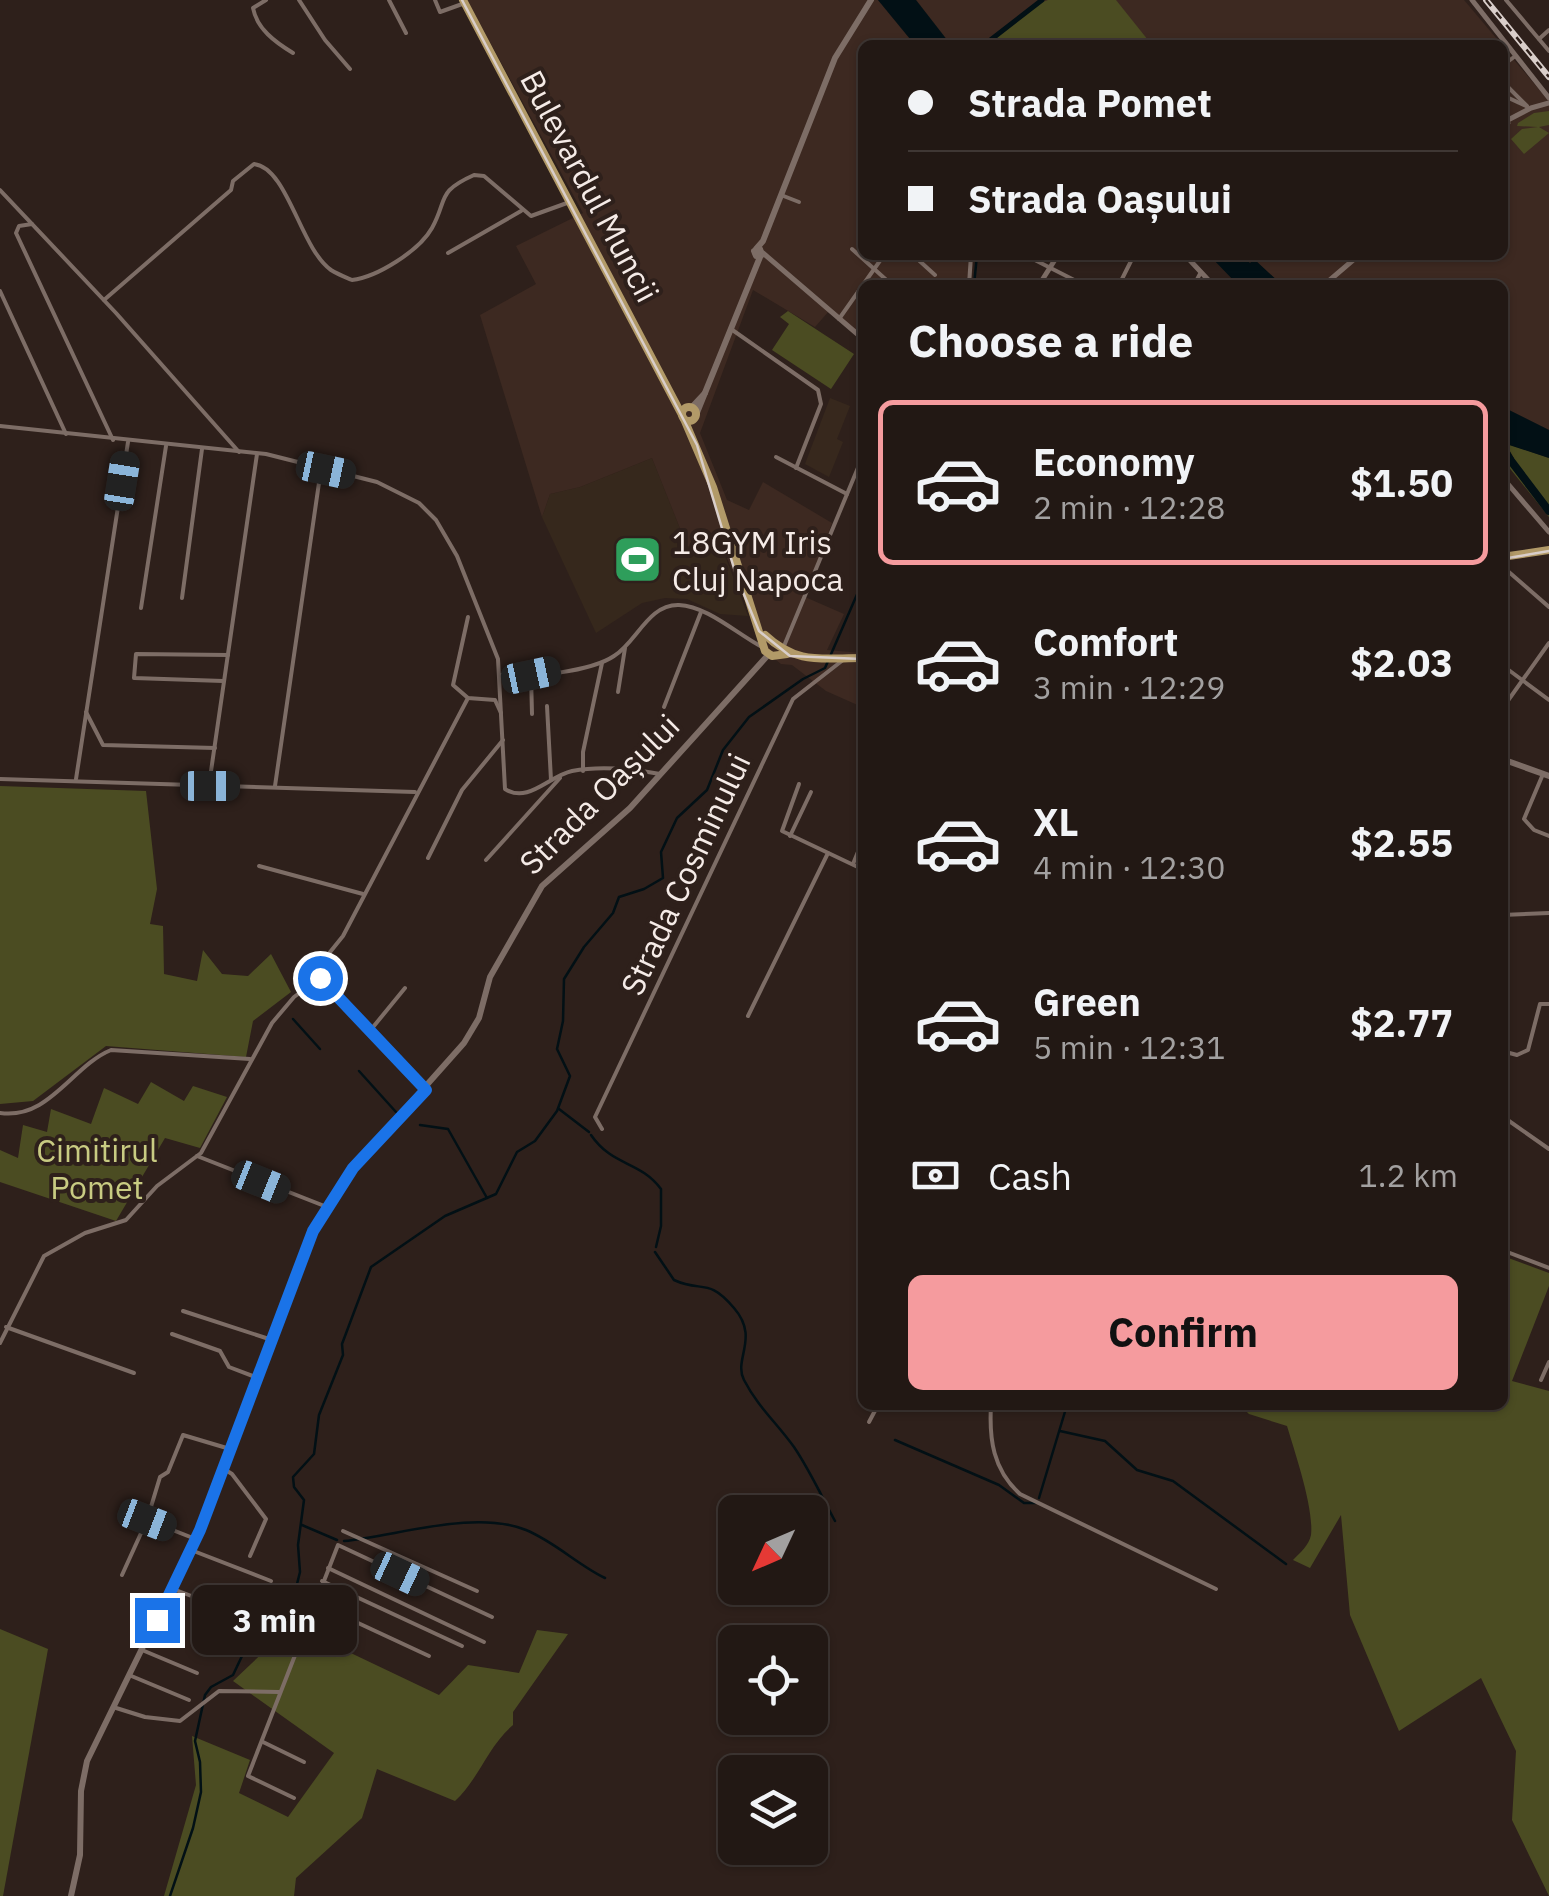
<!DOCTYPE html>
<meta charset="utf-8">
<style>
:root{--surface:#221814;--page:#2a211d;--text:#f1f3f6;--muted:#a2a0a0;--line:#3f3734;--accent:#f59b9e}
body{margin:0;font-family:"IBM Plex Sans",sans-serif;background:var(--page);color:var(--text);height:100vh;display:flex;flex-direction:column;font-size:38px;white-space:nowrap}
*{box-sizing:border-box;margin:0}
p{font-size:32px;color:var(--muted)}
.icon{flex:none;width:55px;height:55px;fill:none;stroke:currentColor;stroke-width:2;stroke-linecap:round;stroke-linejoin:round}
.map{position:relative;flex:1;overflow:hidden}
.drawer{position:absolute;left:858px;top:280px;width:650px;height:1130px;display:flex;flex-direction:column;background:var(--surface);border-radius:15px;box-shadow:0 2px 8px #0004,0 0 0 2px var(--line)}
.drawer>*{flex:none}
.top-card{position:absolute;left:858px;top:40px;width:650px;height:220px;border-radius:15px;box-shadow:0 2px 8px #0004,0 0 0 2px var(--line);display:grid;align-content:center;height:220px;padding:0 50px;background:var(--surface)}
.needle{width:65px;rotate:226deg}
.controls{position:absolute;left:718px;top:1495px;display:grid;gap:20px}
.controls a{display:grid;place-items:center;width:110px;height:110px;border-radius:15px;background:var(--surface);box-shadow:0 2px 8px #0004,0 0 0 2px var(--line);font-size:50px}
.end{position:absolute;width:45px;height:45px;margin:-22px;border:12px solid #1a73e8;background:#fff;box-shadow:0 0 0 5px #fff}
.from{border-radius:50%}
.bubble{position:absolute;height:70px;border-radius:15px;background:var(--surface);box-shadow:0 2px 8px #0004,0 0 0 2px var(--line);font-size:32px;font-weight:700;line-height:70px;text-align:center}
.car{position:absolute;width:30px;height:60px;margin:-30px -15px;border-radius:12px;box-shadow:0 0 8px 2px #0007;background:linear-gradient(#222 24%,#8ab4d8 0 40%,#222 0 76%,#8ab4d8 0 86%,#222 0)}
.top-card b{display:flex;align-items:center;gap:35px;height:95px;font-size:38px}
.top-card b+b{border-top:2px solid var(--line)}
.top-card i{width:25px;height:25px;background:var(--text)}
ul{padding:0;list-style:none}
li{display:flex;align-items:center;gap:30px;height:165px;margin:0 20px 15px;padding:0 30px;border:5px solid transparent;border-radius:15px}
li div{flex:1}
li b{display:block;font-size:38px}
li em{font-style:normal;font-weight:700}
li.on{border-color:var(--accent)}
li>.icon{width:90px;height:90px;stroke-width:1.5}
h2{padding:0 50px;font-size:45px;line-height:120px}
.pay{display:flex;align-items:center;gap:25px;height:110px;padding:0 50px;font-size:38px}
.pay p{margin-inline-start:auto}
.cta{display:flex;gap:20px;margin-top:auto;padding:20px 50px}
.cta a{flex:1;height:115px;border-radius:15px;background:var(--accent);color:#111;font-size:40px;font-weight:700;line-height:115px;text-align:center}
.map>svg:first-child{display:block}
</style>
<div class="map">
<svg width="1549" height="1896" viewBox="0 0 1549 1896">
<rect width="100%" height="100%" fill="#2e201b"/>
<path fill="#36281c" d="M652,458L687,546L724,553L748,616L720,614L687,599L665,598L642,603L596,633L542,517L550,494L580,487Z"/>
<g fill="#3d2921">
<path d="M467,0H878L915,45H862V255H974L971,285H862V338L829,311L815,327L753,290L700,433L727,500L749,510L763,482L832,523L805,597L844,614L827,650L862,653V707L826,691L792,665L781,664L765,651L725,553L687,546L652,458L580,487L550,494L542,517L480,315L536,284L516,246L583,213Z"/>
<path d="M916,0H1464L1502,45H951Z"/>
<path d="M1502,46L1549,101V430L1503,407L1502,285H1282L1254,260L1250,263L1241,255H1502Z"/>
</g>
<path fill="#37281d" d="M830,398L850,406L837,439L843,442L829,477L805,464Z"/>
<g fill="#4b4c22">
<path d="M1048,0H1116L1152,45H987L1035,5Z"/>
<path d="M1549,111V125L1539,127L1549,133L1524,154L1511,139L1522,129L1538,127L1517,126L1518,123L1534,113Z"/>
<path d="M788,311L854,354L831,389L772,350L789,324L780,317Z"/>
<path d="M1505,443L1549,458V517L1503,460L1514,458Z"/>
<path d="M0,786L146,791L157,889L150,924L163,926L164,974L197,981L203,950L222,974L248,976L271,954L291,992L253,1021L246,1057L106,1046L33,1101L0,1104Z"/>
<path d="M151,1082L184,1101L193,1086L227,1097L200,1148L165,1138L116,1221L0,1182V1150L18,1158L23,1125L47,1132L51,1109L91,1124L104,1088L138,1104Z"/>
<path d="M1503,1256L1549,1273V1286L1512,1381L1549,1391V1896L1512,1820L1516,1751L1481,1678L1399,1731L1350,1615L1341,1515L1310,1568L1293,1560C1300,1553 1309,1545 1311,1535C1314,1508 1295,1453 1287,1426L1249,1414L1240,1405H1502Z"/>
<path d="M292,1625L439,1695L468,1665L519,1673L537,1630L568,1634L513,1712V1725C488,1746 479,1779 455,1801L377,1769L362,1818L296,1878L294,1896H164L196,1785L192,1736L250,1760L239,1793L288,1817L334,1753L233,1681Z"/>
<path d="M0,1629L48,1649L3,1896H0Z"/>
</g>
<g fill="#021015">
<path d="M878,0H916L951,45H915Z"/>
<path d="M1209,255H1241L1250,263L1254,259L1282,285H1238Z"/>
<path d="M1503,407L1549,430V458L1506,444L1514,459L1503,457Z"/>
</g>
<g fill="none" stroke-linecap="round" stroke-linejoin="round">
<g stroke="#021015" stroke-width="2.5">
<path d="M974,285L977,255"/>
<path d="M293,1019L320,1049"/>
<path d="M359,1071L396,1112"/>
<path d="M559,1109L589,1132"/>
<path d="M420,1125L448,1129L487,1198"/>
<path d="M591,1135C613,1167 639,1160 661,1189V1226L656,1247"/>
<path d="M655,1252L674,1280C702,1293 708,1277 734,1308C760,1338 733,1359 744,1380C758,1407 776,1422 794,1447C809,1469 822,1497 835,1521"/>
<path d="M1060,1431L1105,1441L1137,1470L1173,1481L1286,1564"/>
<path d="M895,1440L999,1485L1024,1503H1036"/>
<path d="M1039,1498L1067,1405"/>
<path d="M302,1525L337,1540"/>
<path d="M344,1541C397,1536 475,1509 526,1530C555,1542 578,1565 605,1578"/>
<path d="M170,1896L193,1828L201,1792L200,1762L195,1741L205,1695L211,1687L233,1675L242,1656L280,1633L281,1611L295,1592L300,1572L298,1545L304,1500L294,1487L293,1477L314,1454L319,1415L343,1355L342,1344L371,1267L445,1216L496,1194L517,1152L535,1141L557,1111L570,1076L557,1049L563,1021L564,979L584,947L613,913L619,897L644,889L663,878L661,852L677,818L707,790L723,750L749,717L803,679L825,668L862,583"/>
</g>
<path stroke="#021015" stroke-width="5" d="M984,45L1042,0"/>
<path stroke="#021015" stroke-width="8" d="M1502,449L1549,511"/>
<g stroke="#7d6d66" stroke-width="4">
<path d="M266,0L253,8C257,29 275,42 293,53"/>
<path d="M299,0L325,40L350,69"/>
<path d="M389,0L406,33"/>
<path d="M435,0L440,12L465,3"/>
<path d="M1506,0L1549,51"/>
<path d="M1539,39L1549,30"/>
<path d="M1502,66L1514,57"/>
<path d="M1502,81L1527,106"/>
<path d="M1502,95L1526,106"/>
<path d="M0,190L116,313L239,452"/>
<path d="M781,195L799,202"/>
<path d="M32,224L19,226L16,233L113,440"/>
<path d="M852,249L892,285"/>
<path d="M448,253L521,211"/>
<path d="M913,255L935,275"/>
<path d="M1025,255L1084,285"/>
<path d="M969,285L971,255"/>
<path d="M1119,285L1134,255"/>
<path d="M1194,285L1201,272"/>
<path d="M0,291L66,434"/>
<path d="M104,300L231,190L233,181L254,164C288,168 300,248 331,270C337,274 345,277 352,280C377,277 419,251 432,228C448,199 436,192 474,175L484,176L531,216L567,203"/>
<path d="M839,319L884,255"/>
<path d="M731,329L818,390L821,404L796,468"/>
<path d="M0,426L266,454L377,482L419,503L436,520L457,556L498,659L505,789C528,804 549,776 572,771C599,766 633,769 660,774"/>
<path d="M776,457L847,494"/>
<path d="M1502,566L1549,607"/>
<path d="M182,598L202,449"/>
<path d="M141,608L166,446"/>
<path d="M468,617L453,685L468,698L495,700L501,713"/>
<path d="M784,646L862,458"/>
<path d="M1502,665L1549,700"/>
<path d="M501,675C528,679 592,671 614,656C637,642 648,604 679,605C707,606 737,634 762,647"/>
<path d="M531,675L532,714"/>
<path d="M223,681L134,678L136,654L228,655"/>
<path d="M618,692L625,648"/>
<path d="M547,706L551,780"/>
<path d="M664,707L701,612"/>
<path d="M1502,709L1549,643"/>
<path d="M86,712L103,745L215,748"/>
<path d="M583,771V752L602,663"/>
<path d="M1543,774L1524,819L1534,830L1549,836"/>
<path d="M0,779L415,792"/>
<path d="M76,779L128,442"/>
<path d="M799,784L782,831L862,869"/>
<path d="M209,785L257,454"/>
<path d="M275,786L321,469"/>
<path d="M790,836L811,792"/>
<path d="M428,858L462,790L503,740"/>
<path d="M486,860L560,778"/>
<path d="M853,864L862,842"/>
<path d="M259,866L363,894"/>
<path d="M1502,915L1549,913"/>
<path d="M748,1016L828,853"/>
<path d="M369,1032L405,988"/>
<path d="M1502,1051L1517,1055L1528,1050L1540,1004H1549"/>
<path d="M424,1088L314,972L343,936L468,698"/>
<path d="M0,1113C49,1120 72,1066 111,1050L250,1059"/>
<path d="M1502,1116L1549,1149"/>
<path d="M602,1129L595,1117L793,699L843,660"/>
<path d="M197,1156L327,1207"/>
<path d="M1502,1250L1549,1268"/>
<path d="M183,1311L269,1339"/>
<path d="M6,1327L134,1373"/>
<path d="M172,1334L220,1351L229,1367L258,1378"/>
<path d="M0,1343L44,1256L85,1233L126,1220L157,1186L201,1153L272,1023L294,997L320,978"/>
<path d="M1541,1380L1549,1362"/>
<path d="M991,1405C989,1439 993,1470 1020,1494L1216,1589"/>
<path d="M869,1422L878,1405"/>
<path d="M224,1469L232,1474L266,1519L250,1556"/>
<path d="M343,1531L477,1591"/>
<path d="M193,1538L147,1520L160,1477L168,1472L183,1435L230,1449"/>
<path d="M191,1550L271,1581"/>
<path d="M328,1568L484,1642"/>
<path d="M122,1575L147,1520"/>
<path d="M322,1581L462,1646"/>
<path d="M173,1589L270,1626"/>
<path d="M313,1602L429,1656"/>
<path d="M142,1650L197,1673"/>
<path d="M129,1675L189,1700"/>
<path d="M113,1707L145,1717L180,1721L219,1691L279,1692"/>
<path d="M263,1742L304,1762"/>
<path d="M294,1798L248,1776L338,1545L492,1617"/>
</g>
<g stroke="#7d6d66" stroke-width="5">
<path d="M1472,0L1549,98"/>
<path d="M1502,115L1508,123L1502,129"/>
<path d="M1508,120L1531,108L1549,103"/>
<path d="M763,253L862,338"/>
<path d="M1185,255L1213,285"/>
<path d="M1039,285L1058,255"/>
<path d="M1324,285L1359,255"/>
<path d="M1502,477L1549,532"/>
</g>
<g stroke="#7d6d66" stroke-width="6">
<path d="M756,249L763,241L835,58L871,0"/>
<path d="M760,249L762,255L756,256L754,251Z"/>
<path d="M691,408L705,393"/>
<path d="M696,415L760,257"/>
<path d="M1502,759L1549,776"/>
<path d="M71,1896L80,1855L81,1791L87,1761L200,1530L307,1243L331,1201L353,1168L464,1043L479,1018L490,977L542,886L630,808L768,655"/>
</g>
<g stroke="#b29a68" stroke-width="8">
<path d="M463,0L682,415"/>
<circle cx="689" cy="414" r="7"/>
<path d="M684,419L713,487L765,651L772,656L787,654"/>
<path d="M1502,557L1549,550"/>
<path d="M765,635C797,665 821,658 862,658"/>
</g>
<g stroke="#d9ceca" stroke-width="2.5">
<path d="M462,0L697,445L736,575L759,631L790,656L862,659"/>
<path d="M1502,559L1549,551"/>
</g>
<defs>
<path id="rail" d="M1486,0L1549,77"/>
</defs>
<use href="#rail" stroke="#d9ceca" stroke-width="6"/>
<use href="#rail" stroke="#2e201b" stroke-width="2.5" stroke-dasharray="8" stroke-linecap="butt"/>
</g>
<g fill="none" stroke-linecap="round" stroke-linejoin="round">
<path stroke="#1a73e8" stroke-width="12" d="M157,1620L200,1530L313,1231L353,1168L426,1090L320,978"/>
</g>
<defs>
<symbol id="stadium-square" viewBox="-11 -11 22 22"><rect x="-9" y="-9" width="18" height="18" rx="4" fill="#2e9e5b" stroke="#2e201b"/><path d="M0-5a6.5 5 0 1 0 0 10a6.5 5 0 1 0 0-10ZM-3.5-1.8h7v3.6h-7Z" fill="#fff"/></symbol>
</defs>
<g fill-rule="evenodd">
<use href="#stadium-square" x="610" y="532" width="55" height="55"/>
</g>
<g text-anchor="middle" dominant-baseline="central" stroke-width="8" stroke-linejoin="round" paint-order="stroke">
<g font-size="32" fill="#f5ebe7" stroke="#2e201b">
<text transform="translate(590 186) rotate(62)">Bulevardul Muncii</text>
<text transform="translate(599 794) rotate(-45)">Strada Oașului</text>
<text transform="translate(685 874) rotate(-65)">Strada Cosminului</text>
</g>
<g font-size="32" fill="#f5ebe7" stroke="#2e201b" text-anchor="start">
<text x="672" y="542">18GYM Iris<tspan x="672" dy="37">Cluj Napoca</tspan></text>
</g>
<g font-size="32" fill="#c8cb82" stroke="#2e201b">
<text x="97" y="1150">Cimitirul<tspan x="97" dy="37">Pomet</tspan></text>
</g>
</g>
</svg>
<div class="controls">
<a><svg class="needle" viewBox="-14 -14 28 28"><path d="M0-13l5 13h-10z" fill="#e53935"/><path d="M0 13l5-13h-10z" fill="#a2a0a0"/></svg></a>
<a><svg class="icon" aria-label="locate" viewBox="0 0 24 24"><circle cx="12" cy="12" r="6"/><path d="M12 2v4M12 18v4M2 12h4M18 12h4"/></svg></a>
<a><svg class="icon" aria-label="layers" viewBox="0 0 24 24"><path d="M12 4l9 5-9 5-9-5zM3 14l9 5 9-5"/></svg></a>
</div>
<i class="end from" style="left:320px;top:978px"></i>
<i class="end" style="left:157px;top:1620px"></i>
<div class="bubble" style="left:192px;top:1585px;width:165px">3 min</div>
<i class="car" style="left:326px;top:470px;rotate:102deg"></i>
<i class="car" style="left:122px;top:481px;rotate:9deg"></i>
<i class="car" style="left:531px;top:675px;rotate:78deg"></i>
<i class="car" style="left:210px;top:786px;rotate:90deg"></i>
<i class="car" style="left:261px;top:1182px;rotate:112deg"></i>
<i class="car" style="left:147px;top:1520px;rotate:111deg"></i>
<i class="car" style="left:400px;top:1574px;rotate:115deg"></i>
<div class="top-card">
<b><i class="from"></i>Strada Pomet</b>
<b><i></i>Strada Oașului</b>
</div>
<section class="drawer">
<h2>Choose a ride</h2>
<ul>
<li class="on"><svg class="icon" aria-label="car" viewBox="0 0 24 24"><path d="M5 17H2v-5l4-1 3-4h7l3 4 3 1v5h-3M9 17h6M6 11h13"/><circle cx="7" cy="17" r="2"/><circle cx="17" cy="17" r="2"/></svg><div><b>Economy</b><p>2 min · 12:28</p></div><em>$1.50</em></li>
<li><svg class="icon" aria-label="car" viewBox="0 0 24 24"><path d="M5 17H2v-5l4-1 3-4h7l3 4 3 1v5h-3M9 17h6M6 11h13"/><circle cx="7" cy="17" r="2"/><circle cx="17" cy="17" r="2"/></svg><div><b>Comfort</b><p>3 min · 12:29</p></div><em>$2.03</em></li>
<li><svg class="icon" aria-label="car" viewBox="0 0 24 24"><path d="M5 17H2v-5l4-1 3-4h7l3 4 3 1v5h-3M9 17h6M6 11h13"/><circle cx="7" cy="17" r="2"/><circle cx="17" cy="17" r="2"/></svg><div><b>XL</b><p>4 min · 12:30</p></div><em>$2.55</em></li>
<li><svg class="icon" aria-label="car" viewBox="0 0 24 24"><path d="M5 17H2v-5l4-1 3-4h7l3 4 3 1v5h-3M9 17h6M6 11h13"/><circle cx="7" cy="17" r="2"/><circle cx="17" cy="17" r="2"/></svg><div><b>Green</b><p>5 min · 12:31</p></div><em>$2.77</em></li>
</ul>
<div class="pay"><svg class="icon" aria-label="cash" viewBox="0 0 24 24"><path d="M3 7h18v10H3z"/><circle cx="12" cy="12" r="2"/></svg>Cash<p>1.2 km</p></div>
<div class="cta"><a>Confirm</a></div>
</section>
</div>
